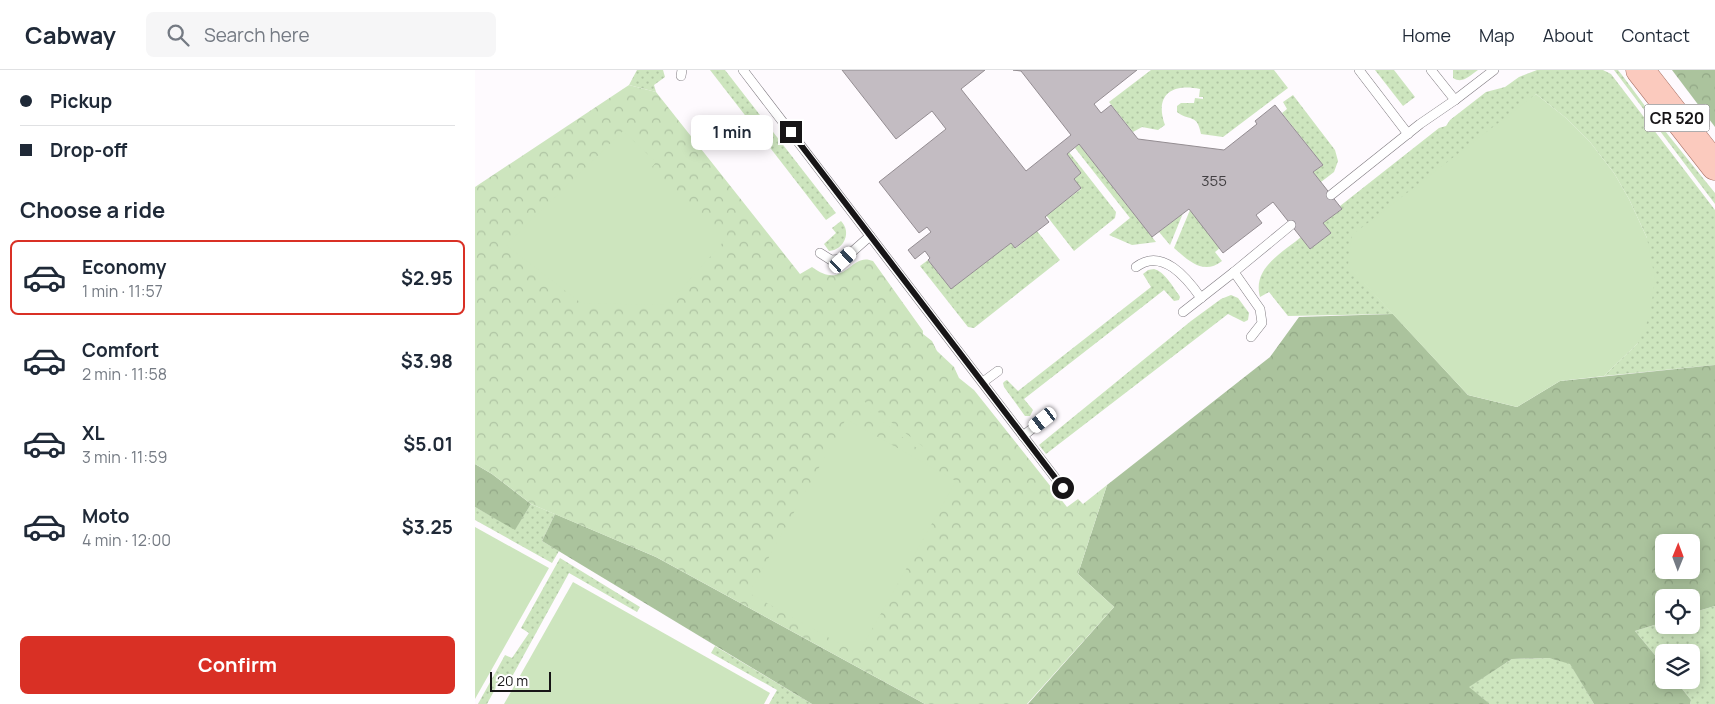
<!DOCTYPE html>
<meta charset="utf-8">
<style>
:root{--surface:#fff;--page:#f6f6f7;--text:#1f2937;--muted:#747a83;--line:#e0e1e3;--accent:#d93025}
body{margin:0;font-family:Manrope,sans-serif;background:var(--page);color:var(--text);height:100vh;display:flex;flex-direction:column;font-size:19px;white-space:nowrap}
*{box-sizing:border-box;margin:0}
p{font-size:16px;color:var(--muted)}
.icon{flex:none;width:28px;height:28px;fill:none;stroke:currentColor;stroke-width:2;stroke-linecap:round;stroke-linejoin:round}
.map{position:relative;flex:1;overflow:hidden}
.details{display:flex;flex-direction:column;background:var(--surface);width:475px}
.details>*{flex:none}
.guide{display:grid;align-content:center;height:110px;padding:0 20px;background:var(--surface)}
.needle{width:32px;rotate:1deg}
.buttons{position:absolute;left:1180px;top:464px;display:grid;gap:10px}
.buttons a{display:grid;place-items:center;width:45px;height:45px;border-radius:8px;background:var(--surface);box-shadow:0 2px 12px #0003;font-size:25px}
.scale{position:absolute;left:15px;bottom:12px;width:61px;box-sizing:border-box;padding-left:5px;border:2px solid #171517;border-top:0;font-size:14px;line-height:18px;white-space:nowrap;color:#171517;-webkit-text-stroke:4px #fff;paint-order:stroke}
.end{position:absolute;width:22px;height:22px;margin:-11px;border:6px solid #171517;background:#fff;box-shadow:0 0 0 2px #fff}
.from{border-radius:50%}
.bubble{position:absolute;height:35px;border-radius:8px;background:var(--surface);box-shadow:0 2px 12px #0003;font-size:16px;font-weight:700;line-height:35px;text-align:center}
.car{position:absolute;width:15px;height:30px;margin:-15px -8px;border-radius:6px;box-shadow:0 0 4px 1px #0007;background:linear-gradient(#fff 24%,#345 0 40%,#fff 0 76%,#345 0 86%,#fff 0)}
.guide b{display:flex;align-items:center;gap:18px;height:48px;font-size:19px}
.guide b+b{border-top:1px solid var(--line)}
.guide i{width:12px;height:12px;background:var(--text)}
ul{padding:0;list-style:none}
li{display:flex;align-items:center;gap:15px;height:75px;margin:0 10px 8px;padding:0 10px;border:2px solid transparent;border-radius:8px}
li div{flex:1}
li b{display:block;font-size:19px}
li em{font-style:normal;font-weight:700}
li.active{border-color:var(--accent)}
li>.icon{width:45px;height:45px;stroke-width:1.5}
h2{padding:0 20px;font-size:22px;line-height:60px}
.primary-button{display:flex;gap:10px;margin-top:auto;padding:10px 20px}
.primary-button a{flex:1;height:58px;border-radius:8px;background:var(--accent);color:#fff;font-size:20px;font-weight:700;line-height:58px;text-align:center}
header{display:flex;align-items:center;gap:30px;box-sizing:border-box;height:70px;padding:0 25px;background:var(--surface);border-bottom:1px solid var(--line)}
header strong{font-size:24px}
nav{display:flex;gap:28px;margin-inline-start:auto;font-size:18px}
.search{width:350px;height:45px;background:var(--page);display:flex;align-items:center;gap:12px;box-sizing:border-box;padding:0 18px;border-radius:8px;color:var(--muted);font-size:19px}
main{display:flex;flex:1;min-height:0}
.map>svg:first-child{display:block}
</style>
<header>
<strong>Cabway</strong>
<div class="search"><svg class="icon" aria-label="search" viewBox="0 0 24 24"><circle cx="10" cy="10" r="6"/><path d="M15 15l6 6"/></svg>Search here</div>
<nav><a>Home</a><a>Map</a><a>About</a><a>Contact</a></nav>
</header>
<main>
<section class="details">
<div class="guide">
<b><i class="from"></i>Pickup</b>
<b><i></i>Drop-off</b>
</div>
<h2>Choose a ride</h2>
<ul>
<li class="active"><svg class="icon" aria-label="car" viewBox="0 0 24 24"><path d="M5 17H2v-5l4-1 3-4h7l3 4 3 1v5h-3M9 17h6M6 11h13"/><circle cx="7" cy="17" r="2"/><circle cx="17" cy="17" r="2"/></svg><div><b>Economy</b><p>1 min · 11:57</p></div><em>$2.95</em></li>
<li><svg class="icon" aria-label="car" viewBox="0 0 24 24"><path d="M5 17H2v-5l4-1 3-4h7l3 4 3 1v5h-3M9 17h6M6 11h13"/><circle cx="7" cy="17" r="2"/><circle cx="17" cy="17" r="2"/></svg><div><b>Comfort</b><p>2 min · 11:58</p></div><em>$3.98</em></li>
<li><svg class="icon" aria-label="car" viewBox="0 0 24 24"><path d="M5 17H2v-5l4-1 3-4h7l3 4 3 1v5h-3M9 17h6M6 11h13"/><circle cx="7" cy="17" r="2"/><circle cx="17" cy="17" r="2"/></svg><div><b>XL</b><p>3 min · 11:59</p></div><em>$5.01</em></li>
<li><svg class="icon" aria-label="car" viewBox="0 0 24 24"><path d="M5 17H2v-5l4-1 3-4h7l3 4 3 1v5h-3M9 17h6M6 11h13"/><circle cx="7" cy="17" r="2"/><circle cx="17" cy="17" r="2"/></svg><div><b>Moto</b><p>4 min · 12:00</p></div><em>$3.25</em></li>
</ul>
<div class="primary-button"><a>Confirm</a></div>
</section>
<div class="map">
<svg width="1240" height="634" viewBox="0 0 1240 634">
<defs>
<pattern id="grass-dots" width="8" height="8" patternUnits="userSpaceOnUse" patternTransform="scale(1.25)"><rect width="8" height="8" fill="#cde5be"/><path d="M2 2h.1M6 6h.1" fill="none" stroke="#afc4a3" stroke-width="1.8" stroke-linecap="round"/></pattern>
<pattern id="forest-crowns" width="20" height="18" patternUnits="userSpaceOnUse" patternTransform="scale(1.25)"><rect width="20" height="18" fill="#abc39d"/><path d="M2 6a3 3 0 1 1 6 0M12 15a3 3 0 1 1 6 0" fill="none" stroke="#92a786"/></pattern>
<pattern id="park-crowns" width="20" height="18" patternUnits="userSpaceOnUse" patternTransform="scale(1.25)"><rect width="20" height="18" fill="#cde5be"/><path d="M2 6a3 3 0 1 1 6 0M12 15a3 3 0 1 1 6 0" fill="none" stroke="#afc4a3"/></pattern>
</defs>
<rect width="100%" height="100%" fill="#fefafe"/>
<g fill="url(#grass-dots)">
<path d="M162,0H188L190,7L179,15L181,22L154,15Z"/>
<path d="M235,0H250L361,143L351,150Z"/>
<path d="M676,0H799L813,18L748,67L726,64C722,43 715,52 702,42V36L706,33H719L720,28L728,29V27H724L725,19C697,13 679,25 690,55L683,60L667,57L658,62L634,32Z"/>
<path d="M900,0H919L940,27L928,36Z"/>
<path d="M978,0H1003C994,6 988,14 978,8Z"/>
<path d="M1062,0H1128L1136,4L1240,140V295L1129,306L1163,273L1172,168L1154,129L1139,103L1115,72L1091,48L1061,24L874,196L918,244L813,246L794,222L785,227C777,198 807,183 826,167L835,179L856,163L848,153L867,139L865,136L964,58L971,56L975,50L1011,22L1030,17L1044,7Z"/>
<path d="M1139,0H1143L1147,5L1173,40L1240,123V134Z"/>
<path d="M818,25L860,80L863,91L859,102L846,112L838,102L848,95L807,43L812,39L808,32Z"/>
<path d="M604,74L681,172L657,175L634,165L655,148L600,78Z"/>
<path d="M594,82L641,142L640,148L599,181L571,145L606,119L599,109L606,103L592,84Z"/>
<path d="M715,140L745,178L740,182L747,191C728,206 713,190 699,178Z"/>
<path d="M708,143L695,175L684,162Z"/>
<path d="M366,151C377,162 369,180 354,181L349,174L361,163L357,158Z"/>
<path d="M562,161L585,190L499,258L493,257L445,196L453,190L476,219L536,173L541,178Z"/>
<path d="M679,199C690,202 697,216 704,225L705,227L704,230L699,231L689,220L549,329L558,340L555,346H550L529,317L528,313L530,311L532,310L543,321L676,217L668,204L673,200Z"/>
<path d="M756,225L763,228L774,243L773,250L769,252L753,244L571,384L564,375L716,251L746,229Z"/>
<path d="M56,434L80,444L67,471L84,481L77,493L0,450V437L40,459Z"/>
<path d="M85,488L165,537L162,542L94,503L33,614L25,610L12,634H3L30,585L37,588L54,563L46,558Z"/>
<path d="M1240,536V634H1215L1216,630L1200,610H1216V582H1189V596L1160,561L1189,552V555H1216V543Z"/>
<path d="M240,576L337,634H294L302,620L236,583Z"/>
<path d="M1074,588L1095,593L1119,634H1015L993,617L1037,589Z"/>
</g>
<g fill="url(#forest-crowns)" fill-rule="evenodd">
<path d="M1197,0H1240V57Z"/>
<path d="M918,244L993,325L1042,337L1085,311L1240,295V536L1216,543V528H1189V552L1160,561L1189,596V610H1200L1216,630L1215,634H1119L1095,594L1074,588L1037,589L994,617L1015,634H553L639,537L603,504L632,415L795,287L824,247ZM1189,472H1216V500H1189Z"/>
<path d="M0,394L17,404L56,434L40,460L0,437Z"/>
<path d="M80,444L181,487L450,634H337L67,471Z"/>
</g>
<path fill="url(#park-crowns)" d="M154,15L181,22L325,204L337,197C370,222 375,181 398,191L448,261V264L457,271L462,281L479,297L484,308L499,320L592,437L603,429L608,434L632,415L603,504L639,537L552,634H450L181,487L56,434L17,404L0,394V117Z"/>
<g fill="#cde5be">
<path d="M1061,24L1091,48L1115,72L1139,103L1154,129L1172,168L1180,209L1175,245L1163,273L1129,306L1085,311L1042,337L993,325L873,196L877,165Z"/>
<path d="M148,61L181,92L177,97L250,170L192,235L106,233L31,175Z"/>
<path d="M381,325L455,382L452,386L378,329Z"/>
<path d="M371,349L481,411L383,584L274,523Z"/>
<path d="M0,457L74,498L0,629Z"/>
<path d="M98,512L295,623L289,634H29Z"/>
</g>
<path fill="#c3bcc2" stroke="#948d92" d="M367,0H510L486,19L551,101L596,65L546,1L538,0H662L619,34L626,43L636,35L663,69L749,80L782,54L780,51L800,35L848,95L838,102L867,139L848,153L856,163L835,179L798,132L781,145L787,153L748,183L714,139L677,167L604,74L592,84L606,103L599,109L606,118L570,147L574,152L540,178L536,173L476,219L453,190L455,188L450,181L440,189L433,180L456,162L452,157L444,163L404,112L471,59L457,41L421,69Z"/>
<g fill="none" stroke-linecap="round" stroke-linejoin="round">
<defs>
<g id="service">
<path d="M268,0L588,418L593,414"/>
<path d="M884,0L933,64"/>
<path d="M956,0L980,30"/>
<path d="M206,6L207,0"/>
<path d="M856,125L945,54L980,30L1019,0"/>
<path d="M345,183L356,190L369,189L395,166"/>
<path d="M661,197C687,177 712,208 726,228"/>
<path d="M759,202L785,239L787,253L776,267"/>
<path d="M708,242L759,202L816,155"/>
<path d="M508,312L523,301"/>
<path d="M548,366L568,350"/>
</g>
<path id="primary" d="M1165,0L1240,96"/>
</defs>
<use href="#service" stroke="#7f7a80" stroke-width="10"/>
<use href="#primary" stroke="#aa7468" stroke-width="29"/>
<use href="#service" stroke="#fff" stroke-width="9"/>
<use href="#primary" stroke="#fbcabe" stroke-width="28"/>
</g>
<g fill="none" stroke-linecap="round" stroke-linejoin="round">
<path stroke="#171517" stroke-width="6" d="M316,62L588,418"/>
</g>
<g text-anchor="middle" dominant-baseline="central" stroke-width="4" stroke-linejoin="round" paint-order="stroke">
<g font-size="15" fill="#423f42">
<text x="739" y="110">355</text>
</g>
<rect fill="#fff" stroke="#5d5b5d" stroke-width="1" x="1169.5" y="34.5" width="65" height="27" rx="4"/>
<g font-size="16" font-weight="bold" fill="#171517">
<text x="1202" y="48">CR 520</text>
</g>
</g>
</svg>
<div class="buttons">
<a><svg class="needle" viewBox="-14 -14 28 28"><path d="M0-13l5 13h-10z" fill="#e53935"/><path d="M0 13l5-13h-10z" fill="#747a83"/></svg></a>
<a><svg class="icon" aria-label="locate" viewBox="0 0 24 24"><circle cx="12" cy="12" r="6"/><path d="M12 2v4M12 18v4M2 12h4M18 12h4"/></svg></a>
<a><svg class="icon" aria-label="layers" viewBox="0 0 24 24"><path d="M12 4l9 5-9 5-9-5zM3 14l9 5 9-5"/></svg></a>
</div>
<div class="scale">20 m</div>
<i class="end from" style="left:588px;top:418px"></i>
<i class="end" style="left:316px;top:62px"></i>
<div class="bubble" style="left:216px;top:45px;width:82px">1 min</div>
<i class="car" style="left:368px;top:190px;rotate:48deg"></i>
<i class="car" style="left:568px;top:350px;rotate:232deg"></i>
</div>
</main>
